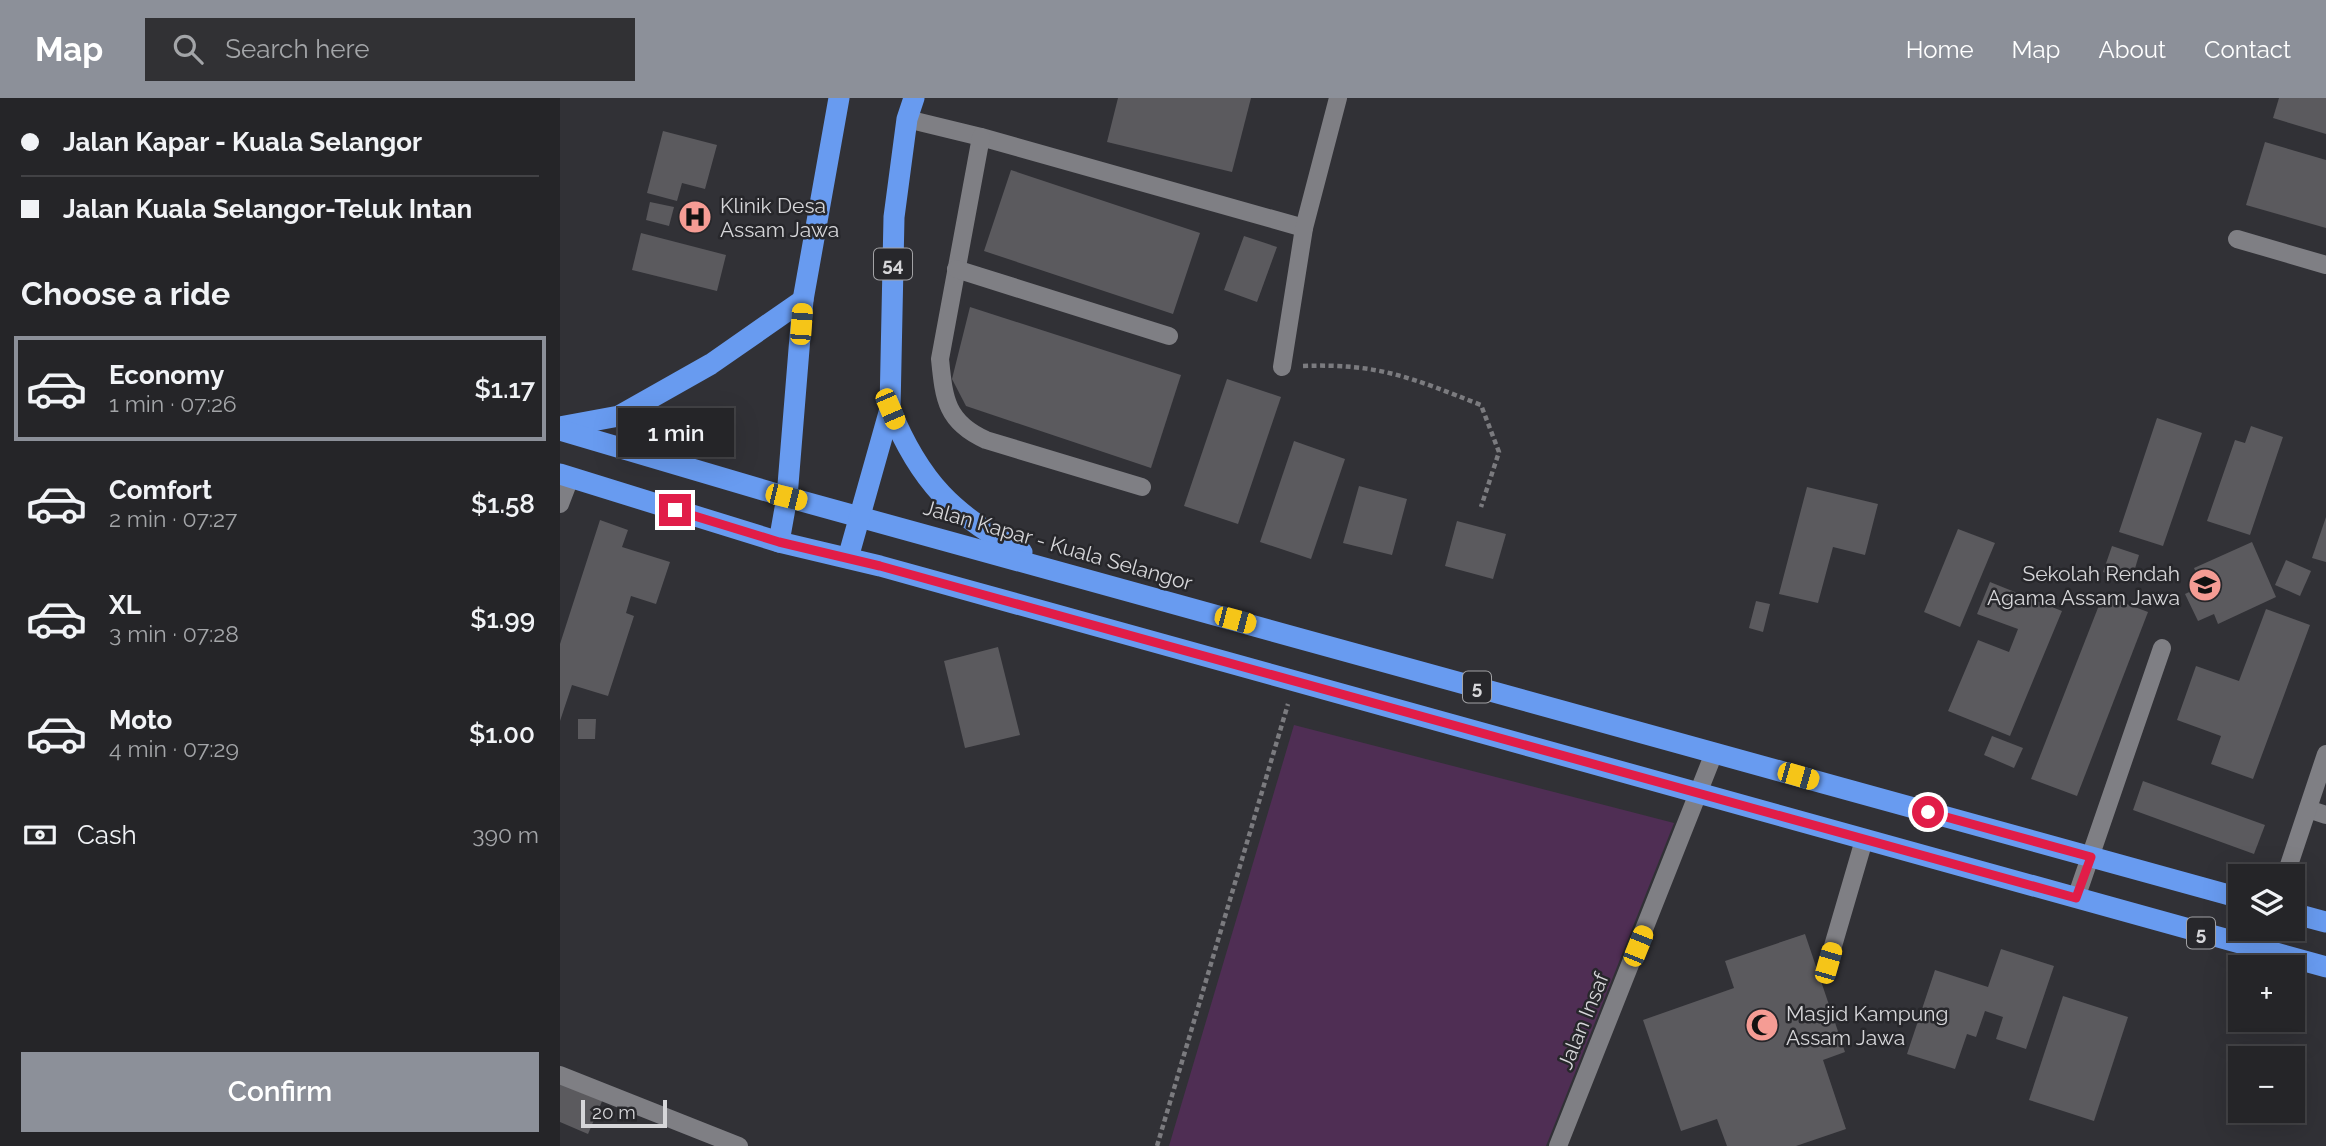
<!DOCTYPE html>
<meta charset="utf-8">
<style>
:root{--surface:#252528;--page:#313134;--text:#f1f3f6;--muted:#a3a5a8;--line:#424245;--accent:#8c9099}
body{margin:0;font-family:Raleway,sans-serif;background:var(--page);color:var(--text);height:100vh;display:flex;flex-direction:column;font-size:26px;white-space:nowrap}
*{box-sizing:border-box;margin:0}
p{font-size:23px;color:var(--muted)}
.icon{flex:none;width:38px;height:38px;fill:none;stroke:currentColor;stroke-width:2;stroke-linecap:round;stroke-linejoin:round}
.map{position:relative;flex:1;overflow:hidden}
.sheet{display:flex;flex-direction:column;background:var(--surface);width:560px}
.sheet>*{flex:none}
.banner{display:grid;align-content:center;height:154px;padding:0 21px;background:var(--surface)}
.tools{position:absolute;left:1668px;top:766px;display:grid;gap:14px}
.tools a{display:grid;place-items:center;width:77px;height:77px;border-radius:0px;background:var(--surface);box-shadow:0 7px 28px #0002,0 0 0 2px var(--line);font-size:35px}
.scale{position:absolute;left:21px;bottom:18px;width:86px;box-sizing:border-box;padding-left:7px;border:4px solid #d6d6d9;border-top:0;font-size:19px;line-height:24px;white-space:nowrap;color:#d6d6d9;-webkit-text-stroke:5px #27272b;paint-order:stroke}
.end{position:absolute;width:32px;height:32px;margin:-16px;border:9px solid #e11d48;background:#fff;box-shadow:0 0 0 4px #fff}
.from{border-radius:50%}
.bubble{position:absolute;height:49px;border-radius:0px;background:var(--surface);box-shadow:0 7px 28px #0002,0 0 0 2px var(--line);font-size:23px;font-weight:600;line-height:49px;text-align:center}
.car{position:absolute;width:21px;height:42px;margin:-21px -10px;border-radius:9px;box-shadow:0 0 5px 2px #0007;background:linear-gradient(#f5c518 24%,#345 0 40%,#f5c518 0 76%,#345 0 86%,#f5c518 0)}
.banner b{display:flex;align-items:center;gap:24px;height:66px;font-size:26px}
.banner b+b{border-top:2px solid var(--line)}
.banner i{width:18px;height:18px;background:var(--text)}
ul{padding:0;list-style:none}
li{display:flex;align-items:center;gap:21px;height:105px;margin:0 14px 10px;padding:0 7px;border:4px solid transparent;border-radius:0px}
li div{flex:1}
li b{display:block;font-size:26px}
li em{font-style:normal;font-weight:600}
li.on{border-color:var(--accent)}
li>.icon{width:63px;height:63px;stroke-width:1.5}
h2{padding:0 21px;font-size:32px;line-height:84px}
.pay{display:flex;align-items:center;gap:18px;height:77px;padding:0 21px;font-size:26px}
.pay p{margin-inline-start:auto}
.cta{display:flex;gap:14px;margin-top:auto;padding:14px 21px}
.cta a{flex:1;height:80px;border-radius:0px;background:var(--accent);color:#fff;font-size:28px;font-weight:600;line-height:80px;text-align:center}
header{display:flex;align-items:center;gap:42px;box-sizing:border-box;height:98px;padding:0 35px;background:var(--accent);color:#fff}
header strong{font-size:33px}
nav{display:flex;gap:38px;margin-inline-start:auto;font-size:24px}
.search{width:490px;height:63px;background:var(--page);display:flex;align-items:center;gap:18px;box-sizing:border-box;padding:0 24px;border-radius:0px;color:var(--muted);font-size:26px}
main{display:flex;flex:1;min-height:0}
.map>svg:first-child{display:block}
</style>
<header>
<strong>Map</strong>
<div class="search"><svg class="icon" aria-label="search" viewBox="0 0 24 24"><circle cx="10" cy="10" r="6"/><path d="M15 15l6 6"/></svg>Search here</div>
<nav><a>Home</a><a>Map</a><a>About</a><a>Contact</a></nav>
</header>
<main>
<section class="sheet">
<div class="banner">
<b><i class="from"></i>Jalan Kapar - Kuala Selangor</b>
<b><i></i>Jalan Kuala Selangor-Teluk Intan</b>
</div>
<h2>Choose a ride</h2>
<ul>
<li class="on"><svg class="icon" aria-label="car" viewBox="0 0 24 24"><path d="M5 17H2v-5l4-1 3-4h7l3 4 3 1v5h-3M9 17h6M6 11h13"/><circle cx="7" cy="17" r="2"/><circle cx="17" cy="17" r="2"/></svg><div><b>Economy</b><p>1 min · 07:26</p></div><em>$1.17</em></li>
<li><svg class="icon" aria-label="car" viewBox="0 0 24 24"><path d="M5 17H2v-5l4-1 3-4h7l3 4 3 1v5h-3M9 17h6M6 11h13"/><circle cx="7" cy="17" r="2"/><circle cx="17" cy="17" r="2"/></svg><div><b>Comfort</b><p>2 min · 07:27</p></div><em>$1.58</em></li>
<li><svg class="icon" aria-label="car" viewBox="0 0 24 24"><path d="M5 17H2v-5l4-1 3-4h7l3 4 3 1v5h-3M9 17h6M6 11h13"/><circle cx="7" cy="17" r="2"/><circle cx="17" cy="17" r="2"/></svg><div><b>XL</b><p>3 min · 07:28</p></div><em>$1.99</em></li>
<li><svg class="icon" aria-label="car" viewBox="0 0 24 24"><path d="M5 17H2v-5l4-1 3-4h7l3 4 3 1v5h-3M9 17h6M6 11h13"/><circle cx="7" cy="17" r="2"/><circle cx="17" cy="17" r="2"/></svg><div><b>Moto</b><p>4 min · 07:29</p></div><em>$1.00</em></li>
</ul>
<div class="pay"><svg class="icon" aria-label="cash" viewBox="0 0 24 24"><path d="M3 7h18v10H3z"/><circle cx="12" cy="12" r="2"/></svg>Cash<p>390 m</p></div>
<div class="cta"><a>Confirm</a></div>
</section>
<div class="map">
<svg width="1766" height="1048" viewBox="0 0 1766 1048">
<rect width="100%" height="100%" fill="#313136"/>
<path fill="#4f2e54" d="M734,627L1114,725L986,1048H609Z"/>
<g fill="#5b5a5e">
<path d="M558,0H691L672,74L547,44Z"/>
<path d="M1719,0H1766V36L1713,20Z"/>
<path d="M103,33L157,47L145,91L122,85L117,103L87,95Z"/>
<path d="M1705,44L1766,62V130L1686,107Z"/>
<path d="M451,72L640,135L613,216L424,153Z"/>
<path d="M90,104L114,109L109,128L86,122Z"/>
<path d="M81,135L166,157L157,193L72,172Z"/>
<path d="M684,138L717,149L697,204L664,192Z"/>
<path d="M410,209L621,277L591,370L406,308L392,281Z"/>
<path d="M667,281L721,299L678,426L624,408Z"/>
<path d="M1597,320L1642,335L1603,448L1559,434Z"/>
<path d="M1691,328L1723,339L1690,437L1647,423L1675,342L1685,345Z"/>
<path d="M734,343L785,361L751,461L700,444Z"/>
<path d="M799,388L847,401L832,457L783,445Z"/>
<path d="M1247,389L1318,406L1305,457L1273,449L1258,505L1219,496Z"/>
<path d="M1766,419V464L1752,460Z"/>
<path d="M40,422L68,432L62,449L110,464L96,506L71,498L66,515L74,518L48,598L12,587L0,623V546Z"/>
<path d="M897,423L946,436L933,481L885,468Z"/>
<path d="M1398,431L1435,445L1400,529L1364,514Z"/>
<path d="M1692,444L1716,499L1658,526L1654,516L1638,523L1625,496L1642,488L1634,470Z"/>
<path d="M1552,448L1579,457L1571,484L1543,474Z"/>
<path d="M1726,462L1751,473L1740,498L1715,487Z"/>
<path d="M1430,484L1502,513L1450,638L1388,613L1418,542L1449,554L1458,531L1417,516Z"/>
<path d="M1543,497L1588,514L1517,698L1471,681Z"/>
<path d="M1196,503L1210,506L1203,534L1189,530Z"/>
<path d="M1706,511L1750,527L1693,681L1651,666L1661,638L1617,622L1636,568L1679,583Z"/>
<path d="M438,549L460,637L405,650L384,563Z"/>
<path d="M18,621H36L35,641H18Z"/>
<path d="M1432,638L1463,650L1454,670L1424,657Z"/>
<path d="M1583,683L1705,727L1694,756L1573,712Z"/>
<path d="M1245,836L1285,954L1263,962L1286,1031L1236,1048H1167L1157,1021L1121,1033L1083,922L1174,890L1165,863Z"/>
<path d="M1441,851L1494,868L1466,951L1436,941L1443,919L1425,913L1416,939L1407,936L1395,971L1347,956L1375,872L1428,889Z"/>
<path d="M1503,898L1568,919L1534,1023L1469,1002Z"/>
<path d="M0,983L43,1001L28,1036L0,1024Z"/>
</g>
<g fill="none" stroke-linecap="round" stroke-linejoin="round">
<g stroke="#7b7b7f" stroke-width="4.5" stroke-dasharray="5 3.5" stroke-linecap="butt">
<path d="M743,268C818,265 852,280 921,307L939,354L921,409"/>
<path d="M597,1048L728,606"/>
</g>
<g stroke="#7f7f84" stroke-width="18">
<path d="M347,21L421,39L744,130"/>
<path d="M421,39L380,261C384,301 386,324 426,342L582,389"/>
<path d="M1677,141L1766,167"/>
<path d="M396,171L609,238"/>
<path d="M722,269L744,130L778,0"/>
<path d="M0,406L10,380"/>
<path d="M1748,711L1766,717"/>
<path d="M1725,779L1766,656"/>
<path d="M1516,800L1602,550"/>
<path d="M1268,865L1304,742"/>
<path d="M0,977L179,1048"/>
<path d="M998,1048L1154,655"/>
</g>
<g stroke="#689bf0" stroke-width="21">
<path d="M330,311C360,384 393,417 462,454"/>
<path d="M0,329L59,318L151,266L243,202"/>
<path d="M0,332L227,399L1680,800"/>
<path d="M0,376L219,444L320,468L1766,869"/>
<path d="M219,444L227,399L243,202L279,0"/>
<path d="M288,460L330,311L334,119L347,21L354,0"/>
<path d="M1732,815L1766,824"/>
</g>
</g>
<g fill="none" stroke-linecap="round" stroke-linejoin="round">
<path stroke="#e11d48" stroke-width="9" d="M115,412L219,444L320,468L1516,800L1531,759L1368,714"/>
</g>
<defs>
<symbol id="hospital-disc" viewBox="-11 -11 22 22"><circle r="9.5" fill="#f59c94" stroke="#27272b"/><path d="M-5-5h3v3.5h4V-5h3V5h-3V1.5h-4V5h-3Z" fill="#111"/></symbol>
<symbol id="school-disc" viewBox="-11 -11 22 22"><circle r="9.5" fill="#f59c94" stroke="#27272b"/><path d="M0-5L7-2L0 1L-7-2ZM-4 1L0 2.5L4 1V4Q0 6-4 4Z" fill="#111"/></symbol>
<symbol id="mosque-disc" viewBox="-11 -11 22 22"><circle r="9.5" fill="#f59c94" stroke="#27272b"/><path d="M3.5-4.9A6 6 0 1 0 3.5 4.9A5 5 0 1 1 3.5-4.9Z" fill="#111"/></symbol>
</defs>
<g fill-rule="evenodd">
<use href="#hospital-disc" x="116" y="100" width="38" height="38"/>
<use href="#school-disc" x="1626" y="468" width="38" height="38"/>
<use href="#mosque-disc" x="1183" y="908" width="38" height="38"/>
</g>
<g text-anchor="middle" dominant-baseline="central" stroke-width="5" stroke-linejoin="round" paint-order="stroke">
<g fill="#27272b" stroke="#a2a2a5" stroke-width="2">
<rect x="314" y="150.5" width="38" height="31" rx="5"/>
<rect x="903" y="573.5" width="28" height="31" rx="5"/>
<rect x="1627" y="819.5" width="28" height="31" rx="5"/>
</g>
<g font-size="19" font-weight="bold" fill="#d6d6d9">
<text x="333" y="166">54</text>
<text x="917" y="589">5</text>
<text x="1641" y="835">5</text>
</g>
<g font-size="21" fill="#d6d6d9" stroke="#27272b" text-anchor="start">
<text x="160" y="107">Klinik Desa<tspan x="160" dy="24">Assam Jawa</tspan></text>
<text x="1620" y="475" text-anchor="end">Sekolah Rendah<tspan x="1620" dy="24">Agama Assam Jawa</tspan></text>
<text x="1226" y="915">Masjid Kampung<tspan x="1226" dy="24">Assam Jawa</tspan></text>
</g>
<g font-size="21" fill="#d6d6d9" stroke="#27272b">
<text transform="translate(498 447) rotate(16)">Jalan Kapar - Kuala Selangor</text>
<text transform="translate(1023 923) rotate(-68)">Jalan Insaf</text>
</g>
</g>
</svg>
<div class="tools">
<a><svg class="icon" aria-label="layers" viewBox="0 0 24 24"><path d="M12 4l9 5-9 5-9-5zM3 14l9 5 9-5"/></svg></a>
<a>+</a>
<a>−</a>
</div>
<div class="scale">20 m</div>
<i class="end from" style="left:1368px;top:714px"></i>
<i class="end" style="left:115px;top:412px"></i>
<div class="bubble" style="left:58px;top:310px;width:116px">1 min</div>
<i class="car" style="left:241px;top:226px;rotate:4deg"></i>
<i class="car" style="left:330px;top:311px;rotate:157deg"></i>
<i class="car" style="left:226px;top:399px;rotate:104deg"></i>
<i class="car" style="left:675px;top:522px;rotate:105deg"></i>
<i class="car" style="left:1238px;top:678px;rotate:106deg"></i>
<i class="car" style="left:1078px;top:848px;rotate:22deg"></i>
<i class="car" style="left:1268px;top:865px;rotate:16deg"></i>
</div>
</main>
